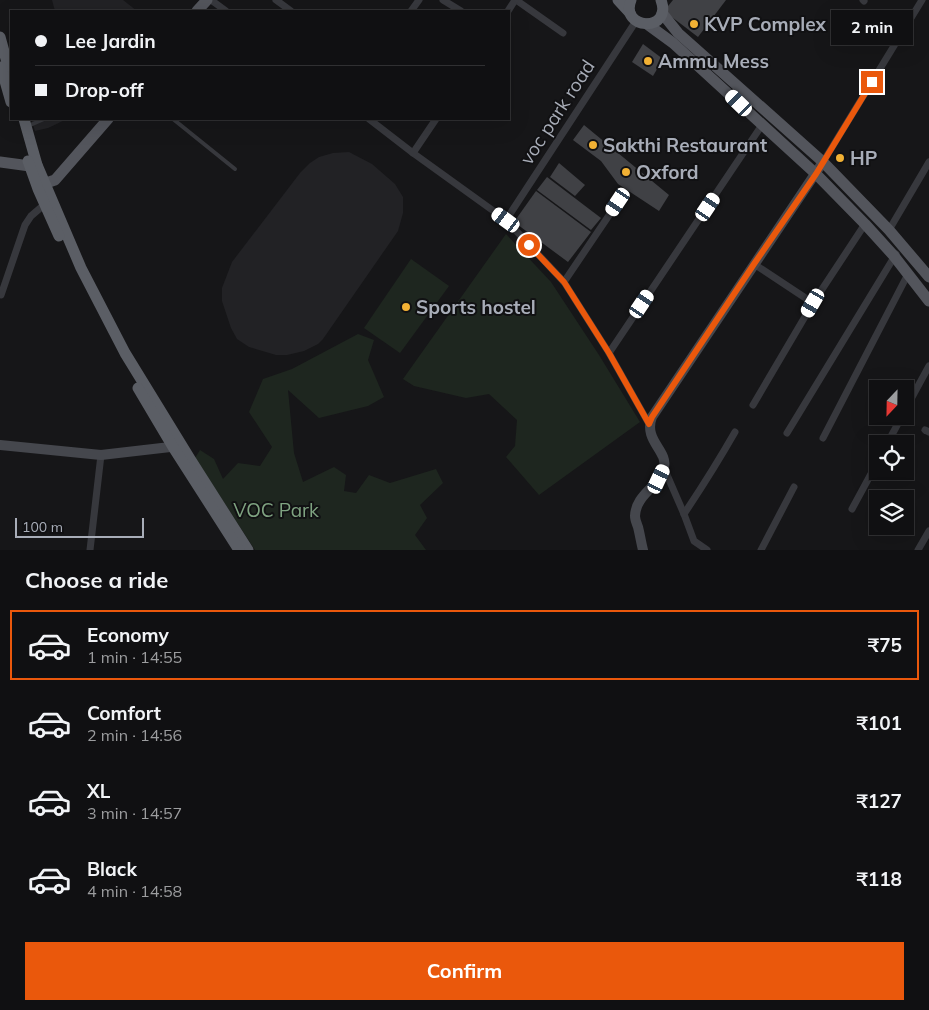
<!DOCTYPE html>
<meta charset="utf-8">
<style>
:root{--surface:#101012;--page:#19191b;--text:#f1f3f6;--muted:#9c9d9f;--line:#303032;--accent:#ea580c}
body{margin:0;font-family:Mulish,sans-serif;background:var(--page);color:var(--text);height:100vh;display:flex;flex-direction:column;font-size:19px;white-space:nowrap}
*{box-sizing:border-box;margin:0}
p{font-size:16px;color:var(--muted)}
.icon{flex:none;width:28px;height:28px;fill:none;stroke:currentColor;stroke-width:2;stroke-linecap:round;stroke-linejoin:round}
.map{position:relative;height:550px;overflow:hidden}
.details{display:flex;flex-direction:column;background:var(--surface);flex:1}
.details>*{flex:none}
.top-card{position:absolute;left:10px;top:10px;width:500px;height:110px;border-radius:0px;box-shadow:0 5px 20px #0002,0 0 0 1px var(--line);display:grid;align-content:center;height:110px;padding:0 25px;background:var(--surface)}
.needle{width:32px;rotate:202deg}
.buttons{position:absolute;left:869px;top:380px;display:grid;gap:10px}
.buttons a{display:grid;place-items:center;width:45px;height:45px;border-radius:0px;background:var(--surface);box-shadow:0 5px 20px #0002,0 0 0 1px var(--line);font-size:25px}
.scale{position:absolute;left:15px;bottom:12px;width:129px;box-sizing:border-box;padding-left:5px;border:2px solid #a8adb8;border-top:0;font-size:14px;line-height:18px;white-space:nowrap;color:#a8adb8;-webkit-text-stroke:4px #111113;paint-order:stroke}
.end{position:absolute;width:22px;height:22px;margin:-11px;border:6px solid #ea580c;background:#fff;box-shadow:0 0 0 2px #fff}
.from{border-radius:50%}
.bubble{position:absolute;height:35px;border-radius:0px;background:var(--surface);box-shadow:0 5px 20px #0002,0 0 0 1px var(--line);font-size:16px;font-weight:700;line-height:35px;text-align:center}
.car{position:absolute;width:15px;height:30px;margin:-15px -8px;border-radius:6px;box-shadow:0 0 4px 1px #0007;background:linear-gradient(#fff 24%,#345 0 40%,#fff 0 76%,#345 0 86%,#fff 0)}
.top-card b{display:flex;align-items:center;gap:18px;height:48px;font-size:19px}
.top-card b+b{border-top:1px solid var(--line)}
.top-card i{width:12px;height:12px;background:var(--text)}
ul{padding:0;list-style:none}
li{display:flex;align-items:center;gap:15px;height:70px;margin:0 10px 8px;padding:0 15px;border:2px solid transparent;border-radius:0px}
li div{flex:1}
li b{display:block;font-size:19px}
li em{font-style:normal;font-weight:700}
li.active{border-color:var(--accent)}
li>.icon{width:45px;height:45px;stroke-width:1.5}
h2{padding:0 25px;font-size:22px;line-height:60px}
.action{display:flex;gap:10px;margin-top:auto;padding:10px 25px}
.action a{flex:1;height:58px;border-radius:0px;background:var(--accent);color:#fff;font-size:20px;font-weight:700;line-height:58px;text-align:center}
.map>svg:first-child{display:block}
</style>
<div class="map">
<svg width="929" height="550" viewBox="0 0 929 550">
<rect width="100%" height="100%" fill="#161618"/>
<g fill="#222225">
<path d="M52,0H123L137,11H55Z"/>
<path d="M31,119H67L48,128L35,131Z"/>
<path d="M349,152L372,164L395,184L403,197V213L398,231L323,339L318,344L304,351L287,355H276L249,347L237,339L231,328L222,301V288L232,262L300,173L310,163L319,157L333,153Z"/>
</g>
<g fill="#1e261f">
<path d="M506,234L551,282L599,355L640,422L539,495L506,457L515,446L517,420L489,394L466,398L414,386L403,379Z"/>
<path d="M411,259L449,286L400,353L364,328Z"/>
<path d="M358,334L374,340L368,360L384,397L368,406L319,418L288,390L294,453L303,482L334,467L346,475L344,491L356,493L369,475L390,483L436,469L443,483L420,505L427,518L415,535L426,550H255L195,458L200,450L214,459L223,479L238,463L260,466L272,447L249,412L263,379L292,369Z"/>
</g>
<g fill="#404145">
<path d="M673,0H726L698,37L664,11Z"/>
<path d="M643,44L663,59L653,76L632,62Z"/>
<path d="M584,125L669,195L659,211L618,184L601,161L573,140Z"/>
<path d="M559,163L585,185L575,196L550,177Z"/>
<path d="M547,177L601,218L591,230L537,190Z"/>
<path d="M536,191L591,232L568,262L514,222Z"/>
</g>
<g fill="none" stroke-linecap="round" stroke-linejoin="round">
<g stroke="#37383d" stroke-width="4">
<path d="M173,119L235,169"/>
<path d="M28,126L44,119"/>
</g>
<g stroke="#37383d" stroke-width="7">
<path d="M211,0L226,11"/>
<path d="M276,0L291,11"/>
<path d="M443,0L461,11"/>
<path d="M516,0L563,33"/>
<path d="M863,0L864,1"/>
<path d="M411,11L419,0"/>
<path d="M508,11L515,0"/>
<path d="M369,119L413,153L506,220L564,282L609,353"/>
<path d="M413,153L436,119"/>
<path d="M823,162L922,0"/>
<path d="M506,220L636,21"/>
<path d="M889,230L929,162"/>
<path d="M754,264L813,303"/>
<path d="M564,282L618,202"/>
<path d="M1,295L25,225L31,216L45,204"/>
<path d="M753,405L813,303L865,224"/>
<path d="M905,410L929,366"/>
<path d="M649,424L609,353L762,125"/>
<path d="M925,430L929,432"/>
<path d="M787,433L896,254"/>
<path d="M823,438L908,274"/>
<path d="M887,444L902,416"/>
<path d="M664,468L684,514L694,541L707,550"/>
<path d="M852,509L878,461"/>
<path d="M684,514C702,487 719,460 735,432"/>
<path d="M90,550L101,455"/>
<path d="M761,550L794,487"/>
<path d="M918,550L929,531"/>
</g>
<g stroke="#45474d" stroke-width="10">
<path d="M0,445L101,455L179,446"/>
<path d="M643,550C641,542 640,535 638,527C637,524 635,520 635,516C636,493 660,487 664,467C668,451 643,440 652,417L823,162"/>
</g>
<g stroke="#53555c" stroke-width="11">
<path d="M197,11L207,0"/>
<path d="M662,13L678,33L823,162L889,230L929,277"/>
<path d="M647,24L673,43L816,174L865,224L894,256L929,301"/>
<path d="M0,162L30,166L37,165"/>
<path d="M46,183L55,180L108,119"/>
</g>
<g stroke="#5b5e65" stroke-width="11">
<path d="M618,0L630,13"/>
<path d="M631,0C619,30 673,33 661,0"/>
<path d="M0,37L11,77"/>
<path d="M1,67L11,102"/>
<path d="M24,119L37,165L81,268L125,353L190,459L248,550"/>
<path d="M28,161L38,189L59,236"/>
<path d="M138,388L173,447L239,550"/>
</g>
</g>
<g fill="none" stroke-linecap="round" stroke-linejoin="round">
<path stroke="#ea580c" stroke-width="6" d="M529,245L564,282L609,353L649,424L652,417L754,264L816,174L872,82"/>
</g>
<g fill="#f2b134" stroke="#111113" stroke-width="2">
<circle cx="694" cy="24" r="5"/>
<circle cx="648" cy="61" r="5"/>
<circle cx="593" cy="145" r="5"/>
<circle cx="840" cy="158" r="5"/>
<circle cx="626" cy="172" r="5"/>
<circle cx="406" cy="307" r="5"/>
</g>
<g text-anchor="middle" dominant-baseline="central" stroke-width="4" stroke-linejoin="round" paint-order="stroke">
<g font-size="19" font-weight="bold" fill="#a8adb8" stroke="#111113" text-anchor="start">
<text x="704" y="24">KVP Complex</text>
<text x="658" y="61">Ammu Mess</text>
<text x="603" y="145">Sakthi Restaurant</text>
<text x="850" y="158">HP</text>
<text x="636" y="172">Oxford</text>
<text x="416" y="307">Sports hostel</text>
</g>
<g font-size="19" fill="#a8adb8" stroke="#111113">
<text transform="translate(557 112) rotate(-57)">voc park road</text>
</g>
<g font-size="19" fill="#7fa381" stroke="#111113">
<text x="276" y="510">VOC Park</text>
</g>
</g>
</svg>
<div class="buttons">
<a><svg class="needle" viewBox="-14 -14 28 28"><path d="M0-13l5 13h-10z" fill="#e53935"/><path d="M0 13l5-13h-10z" fill="#9c9d9f"/></svg></a>
<a><svg class="icon" aria-label="locate" viewBox="0 0 24 24"><circle cx="12" cy="12" r="6"/><path d="M12 2v4M12 18v4M2 12h4M18 12h4"/></svg></a>
<a><svg class="icon" aria-label="layers" viewBox="0 0 24 24"><path d="M12 4l9 5-9 5-9-5zM3 14l9 5 9-5"/></svg></a>
</div>
<div class="scale">100 m</div>
<i class="end from" style="left:529px;top:245px"></i>
<i class="end" style="left:872px;top:82px"></i>
<div class="bubble" style="left:831px;top:10px;width:82px">2 min</div>
<i class="car" style="left:739px;top:103px;rotate:314deg"></i>
<i class="car" style="left:618px;top:202px;rotate:214deg"></i>
<i class="car" style="left:708px;top:207px;rotate:34deg"></i>
<i class="car" style="left:506px;top:220px;rotate:306deg"></i>
<i class="car" style="left:813px;top:303px;rotate:210deg"></i>
<i class="car" style="left:642px;top:304px;rotate:34deg"></i>
<i class="car" style="left:659px;top:479px;rotate:25deg"></i>
<div class="top-card">
<b><i class="from"></i>Lee Jardin</b>
<b><i></i>Drop-off</b>
</div>
</div>
<section class="details">
<h2>Choose a ride</h2>
<ul>
<li class="active"><svg class="icon" aria-label="car" viewBox="0 0 24 24"><path d="M5 17H2v-5l4-1 3-4h7l3 4 3 1v5h-3M9 17h6M6 11h13"/><circle cx="7" cy="17" r="2"/><circle cx="17" cy="17" r="2"/></svg><div><b>Economy</b><p>1 min · 14:55</p></div><em>₹75</em></li>
<li><svg class="icon" aria-label="car" viewBox="0 0 24 24"><path d="M5 17H2v-5l4-1 3-4h7l3 4 3 1v5h-3M9 17h6M6 11h13"/><circle cx="7" cy="17" r="2"/><circle cx="17" cy="17" r="2"/></svg><div><b>Comfort</b><p>2 min · 14:56</p></div><em>₹101</em></li>
<li><svg class="icon" aria-label="car" viewBox="0 0 24 24"><path d="M5 17H2v-5l4-1 3-4h7l3 4 3 1v5h-3M9 17h6M6 11h13"/><circle cx="7" cy="17" r="2"/><circle cx="17" cy="17" r="2"/></svg><div><b>XL</b><p>3 min · 14:57</p></div><em>₹127</em></li>
<li><svg class="icon" aria-label="car" viewBox="0 0 24 24"><path d="M5 17H2v-5l4-1 3-4h7l3 4 3 1v5h-3M9 17h6M6 11h13"/><circle cx="7" cy="17" r="2"/><circle cx="17" cy="17" r="2"/></svg><div><b>Black</b><p>4 min · 14:58</p></div><em>₹118</em></li>
</ul>
<div class="action"><a>Confirm</a></div>
</section>
